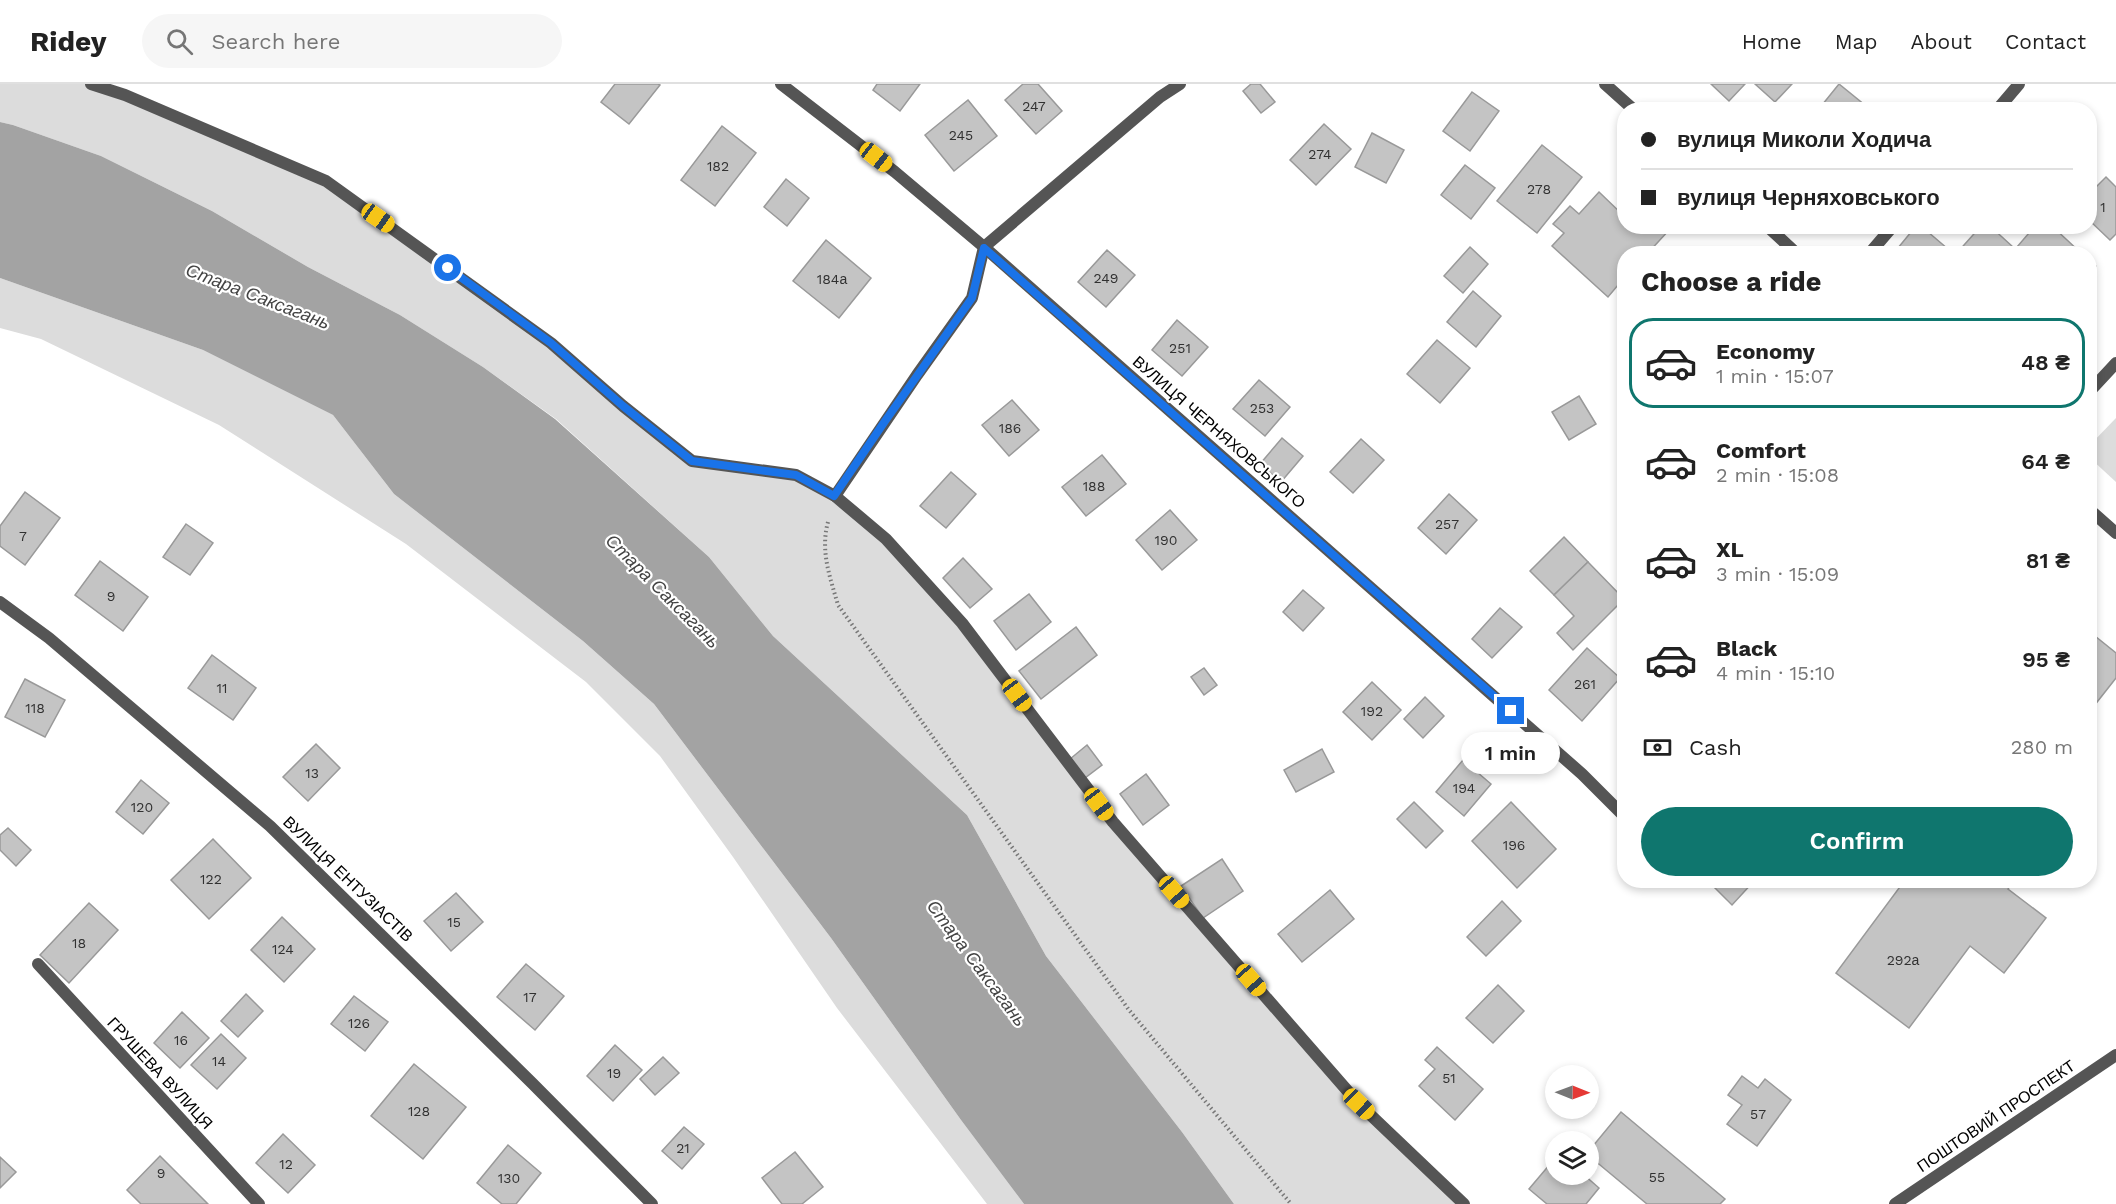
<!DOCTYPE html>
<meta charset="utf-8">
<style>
:root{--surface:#fff;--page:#f6f6f6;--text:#222;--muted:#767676;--line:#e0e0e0;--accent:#0f766e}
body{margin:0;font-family:"Work Sans",sans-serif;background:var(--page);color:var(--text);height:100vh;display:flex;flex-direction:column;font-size:22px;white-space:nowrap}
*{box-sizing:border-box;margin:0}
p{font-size:20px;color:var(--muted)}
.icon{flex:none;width:33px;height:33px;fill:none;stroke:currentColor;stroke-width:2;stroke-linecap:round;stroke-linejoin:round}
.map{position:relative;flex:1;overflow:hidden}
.drawer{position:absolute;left:1617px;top:162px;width:480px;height:642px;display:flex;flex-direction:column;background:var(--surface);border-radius:24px;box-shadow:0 3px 9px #0003}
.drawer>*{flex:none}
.hud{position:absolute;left:1617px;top:18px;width:480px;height:132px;border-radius:24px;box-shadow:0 3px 9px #0003;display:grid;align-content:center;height:132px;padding:0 24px;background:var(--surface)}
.needle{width:39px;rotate:91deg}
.buttons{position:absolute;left:1545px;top:981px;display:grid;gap:12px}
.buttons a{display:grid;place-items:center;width:54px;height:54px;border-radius:50%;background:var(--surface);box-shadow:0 3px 9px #0003;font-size:30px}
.end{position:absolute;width:27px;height:27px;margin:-14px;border:8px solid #1a73e8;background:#fff;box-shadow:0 0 0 3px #fff}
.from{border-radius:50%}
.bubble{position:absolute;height:42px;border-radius:21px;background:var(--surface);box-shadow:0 3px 9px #0003;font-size:20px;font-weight:600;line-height:42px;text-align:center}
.car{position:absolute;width:18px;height:36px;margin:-18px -9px;border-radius:8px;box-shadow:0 0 4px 2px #0007;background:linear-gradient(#f5c518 24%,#345 0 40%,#f5c518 0 76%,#345 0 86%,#f5c518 0)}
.hud b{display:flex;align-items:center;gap:21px;height:57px;font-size:22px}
.hud b+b{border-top:2px solid var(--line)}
.hud i{width:15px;height:15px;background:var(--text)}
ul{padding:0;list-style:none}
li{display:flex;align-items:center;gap:18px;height:90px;margin:0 12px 9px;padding:0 12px;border:3px solid transparent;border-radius:24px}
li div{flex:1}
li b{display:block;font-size:22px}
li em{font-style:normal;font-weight:600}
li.on{border-color:var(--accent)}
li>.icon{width:54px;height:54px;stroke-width:1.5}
h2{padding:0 24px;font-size:27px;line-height:72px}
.pay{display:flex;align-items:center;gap:15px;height:66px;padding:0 24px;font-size:22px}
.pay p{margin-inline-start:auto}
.cta{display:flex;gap:12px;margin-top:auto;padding:12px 24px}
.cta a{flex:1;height:69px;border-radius:36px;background:var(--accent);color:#fff;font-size:24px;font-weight:600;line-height:69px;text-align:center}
header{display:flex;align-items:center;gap:36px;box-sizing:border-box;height:84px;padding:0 30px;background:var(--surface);border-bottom:2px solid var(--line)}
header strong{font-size:28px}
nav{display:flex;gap:33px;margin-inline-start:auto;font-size:21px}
.search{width:420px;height:54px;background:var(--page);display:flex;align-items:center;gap:15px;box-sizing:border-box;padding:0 21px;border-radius:33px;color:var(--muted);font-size:22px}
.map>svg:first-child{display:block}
</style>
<header>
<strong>Ridey</strong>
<div class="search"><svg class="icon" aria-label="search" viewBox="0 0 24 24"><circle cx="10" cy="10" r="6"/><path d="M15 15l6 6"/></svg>Search here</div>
<nav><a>Home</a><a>Map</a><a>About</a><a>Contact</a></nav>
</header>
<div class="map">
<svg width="2116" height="1120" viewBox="0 0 2116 1120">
<rect width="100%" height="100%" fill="#fff"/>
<g fill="#dcdcdc">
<path d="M0,0H91L326,97L465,196L692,377L796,391L886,455L962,539L1113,738L1359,1020L1464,1120H1234L1182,1048L1046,872L967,731L773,552L709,473L556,335L483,283L400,231L308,183L212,127L101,72L13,41L0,38Z"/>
<path d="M0,194L203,266L333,331L394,410L583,557L654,620L831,854L961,1036L1024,1120H987L837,924L733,773L660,672L586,598L406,460L219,341L41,255L0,244Z"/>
<path d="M2116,334V398L2090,374V361Z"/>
</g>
<path fill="#a3a3a3" d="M0,38L13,41L101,72L212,127L308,183L400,231L483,283L555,335L709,473L773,552L967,731L1046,872L1182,1048L1234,1120H1024L961,1036L831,854L654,620L583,557L394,410L333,331L203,266L0,194Z"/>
<g fill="#c4c4c4" stroke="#999" stroke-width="1.5">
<path d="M615,0H658L660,1L629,40L601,18Z"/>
<path d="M877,0H920L900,27L873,6Z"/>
<path d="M1023,0H1038L1062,27L1036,50L1005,16Z"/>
<path d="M1251,0H1260L1275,18L1261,29L1243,7Z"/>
<path d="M1711,0H1745L1729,17Z"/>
<path d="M1755,0H1792L1775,18Z"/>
<path d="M1839,0L1871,26H1818Z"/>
<path d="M1472,8L1499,27L1470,67L1443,47Z"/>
<path d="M968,16L997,52L954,87L925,51Z"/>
<path d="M1324,40L1351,65L1316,101L1290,76Z"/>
<path d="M722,42L756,69L715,122L681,96Z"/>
<path d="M1372,49L1404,66L1386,99L1355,83Z"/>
<path d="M1542,61L1582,93L1537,149L1497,117Z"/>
<path d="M1465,81L1495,104L1471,135L1441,111Z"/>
<path d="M2106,93L2116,103V150L2110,156L2090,137V109Z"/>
<path d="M786,95L809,114L787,142L764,123Z"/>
<path d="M1599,108L1624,132V142L1671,144L1647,170H1624V194L1608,213L1552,162L1564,149L1553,140L1570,122L1579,130Z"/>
<path d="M1916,142H1921L1948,165L1944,170H1893Z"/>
<path d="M1981,142H1990L2013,163L2008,170H1956Z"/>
<path d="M2035,142H2052L2082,170H2011Z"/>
<path d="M826,156L871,194L839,234L793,197Z"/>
<path d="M1470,163L1488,180L1463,209L1444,192Z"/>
<path d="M1107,166L1135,191L1106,223L1078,198Z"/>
<path d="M2090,176L2096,182L2090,189Z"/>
<path d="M1473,207L1501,232L1476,263L1447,238Z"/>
<path d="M1177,236L1208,263L1182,292L1152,266Z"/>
<path d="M1437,256L1470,284L1440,319L1407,290Z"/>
<path d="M1259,296L1290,323L1265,352L1233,325Z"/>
<path d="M1579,312L1596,340L1569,356L1552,328Z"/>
<path d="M1012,316L1039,346L1009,372L982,341Z"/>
<path d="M1282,354L1303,372L1281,398L1260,380Z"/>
<path d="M1361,355L1384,376L1353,409L1330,388Z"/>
<path d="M1102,371L1126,400L1086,432L1062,403Z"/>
<path d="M951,388L976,410L946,444L920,422Z"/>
<path d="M25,408L60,434L25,481L0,462V442Z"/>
<path d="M1449,410L1477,436L1446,470L1418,444Z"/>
<path d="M1170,426L1197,456L1162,486L1136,456Z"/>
<path d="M186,440L213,459L190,491L163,473Z"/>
<path d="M1564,453L1588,478L1554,511L1530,487Z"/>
<path d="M963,474L992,505L970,524L943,494Z"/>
<path d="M100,477L148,513L123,547L75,511Z"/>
<path d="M1588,478L1624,515L1573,566L1557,549L1574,532L1554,511Z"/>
<path d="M1303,506L1324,524L1303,547L1283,528Z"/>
<path d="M1029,510L1051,538L1016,566L994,537Z"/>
<path d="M1500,524L1522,543L1492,574L1472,555Z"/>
<path d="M1076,543L1097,571L1041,615L1019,587Z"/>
<path d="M2090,548L2116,569V594L2090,627Z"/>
<path d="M1587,564L1620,594L1582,637L1549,606Z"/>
<path d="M212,571L256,604L233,636L188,604Z"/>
<path d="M1204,584L1217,601L1204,611L1191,593Z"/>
<path d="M25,595L65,616L45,653L5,633Z"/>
<path d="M1372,598L1401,626L1372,656L1343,628Z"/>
<path d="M1425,613L1444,632L1423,654L1404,635Z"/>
<path d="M316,660L340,684L308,717L283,693Z"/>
<path d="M1087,661L1102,681L1085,694L1070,675Z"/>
<path d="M1322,665L1334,688L1296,708L1284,686Z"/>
<path d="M1463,676L1491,700L1464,732L1436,708Z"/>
<path d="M1146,690L1169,721L1143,741L1120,710Z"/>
<path d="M141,696L169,719L143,750L116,728Z"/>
<path d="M1414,718L1443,747L1426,764L1397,735Z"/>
<path d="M1511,718L1556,765L1517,804L1472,757Z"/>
<path d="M8,744L31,766L16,782L0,766V751Z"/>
<path d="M213,755L251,794L209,835L171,796Z"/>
<path d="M1222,775L1243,807L1203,834L1181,802Z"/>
<path d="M1707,796H1755L1732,821Z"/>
<path d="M1905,796H2014L2008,805L2046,834L2004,889L1970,862L1909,944L1836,889Z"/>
<path d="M1330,806L1354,835L1302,878L1278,850Z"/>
<path d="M456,809L483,838L451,867L424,837Z"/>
<path d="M1502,817L1521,837L1486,872L1467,853Z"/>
<path d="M89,819L118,846L69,899L40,871Z"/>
<path d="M282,833L315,865L284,898L251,866Z"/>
<path d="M526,880L564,912L535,946L497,913Z"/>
<path d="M1498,901L1524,927L1493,959L1466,934Z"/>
<path d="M246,910L263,927L238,953L221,937Z"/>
<path d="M354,912L388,938L365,967L331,940Z"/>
<path d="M182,928L209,954L180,984L154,959Z"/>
<path d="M221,950L246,974L217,1005L191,981Z"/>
<path d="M615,961L642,986L613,1017L587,992Z"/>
<path d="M1437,963L1483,1005L1455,1036L1419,1002L1435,985L1425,976Z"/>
<path d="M663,973L679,989L655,1011L640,995Z"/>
<path d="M414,980L466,1023L423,1075L371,1032Z"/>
<path d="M1742,992L1758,1004L1765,995L1791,1016L1757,1062L1727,1040L1742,1021L1728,1011Z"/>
<path d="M1621,1028L1725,1115L1720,1120H1647L1588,1071V1068Z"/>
<path d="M684,1043L704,1060L682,1085L662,1067Z"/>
<path d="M283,1050L315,1081L288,1109L256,1079Z"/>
<path d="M508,1061L541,1089L516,1120H502L477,1099Z"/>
<path d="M795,1068L823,1103L802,1120H782L762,1094Z"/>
<path d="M160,1072L208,1120H141L127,1106Z"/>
<path d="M0,1073L16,1088L0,1104Z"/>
<path d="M1556,1073V1090H1583L1599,1104L1586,1120H1547L1529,1105Z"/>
</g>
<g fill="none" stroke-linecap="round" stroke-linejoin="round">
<path stroke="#777" stroke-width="4" stroke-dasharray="1.5 3" stroke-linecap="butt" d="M828,438C820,467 830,493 838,521L1129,926L1291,1120"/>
<g stroke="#555" stroke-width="12">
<path d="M1997,26L2019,0"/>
<path d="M1869,170L1893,142"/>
</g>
<g stroke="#555" stroke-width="12">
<path d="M91,0L125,11L326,97L551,259L623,322L692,377L796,391L835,412L886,455L962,539L1113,738L1359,1020L1464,1120"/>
<path d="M781,0L895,88L984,163L1582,690L1624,732"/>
<path d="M2090,307L2116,279"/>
<path d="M835,412L917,291L972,214L984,163L1160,13L1180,0"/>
<path d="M0,518L49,554L270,742L532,999L652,1120"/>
<path d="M38,880L259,1120"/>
<path d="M1895,1120L2116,971"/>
</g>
<g stroke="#555" stroke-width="12">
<path d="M1605,0L1634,26"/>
<path d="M1767,142L1797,170"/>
<path d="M2090,426L2116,449"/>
</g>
</g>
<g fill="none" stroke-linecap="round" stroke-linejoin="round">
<path stroke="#1a73e8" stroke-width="8" d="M448,184L551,259L623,322L692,377L796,391L834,412L883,340L972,214L984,164L1511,627"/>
</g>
<g text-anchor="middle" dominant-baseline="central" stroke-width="4.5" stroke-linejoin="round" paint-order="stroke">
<g font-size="14" fill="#313131">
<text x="1034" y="22">247</text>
<text x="961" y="51">245</text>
<text x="1320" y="70">274</text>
<text x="718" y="82">182</text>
<text x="1539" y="105">278</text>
<text x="2103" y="123">1</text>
<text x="1106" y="194">249</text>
<text x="832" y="195">184а</text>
<text x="1180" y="264">251</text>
<text x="1262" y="324">253</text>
<text x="1010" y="344">186</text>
<text x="1094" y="402">188</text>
<text x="1447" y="440">257</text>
<text x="23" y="452">7</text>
<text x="1166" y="456">190</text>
<text x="111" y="512">9</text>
<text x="1585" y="600">261</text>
<text x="222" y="604">11</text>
<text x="35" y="624">118</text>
<text x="1372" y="627">192</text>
<text x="312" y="689">13</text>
<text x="1464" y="704">194</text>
<text x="142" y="723">120</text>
<text x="1514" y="761">196</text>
<text x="211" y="795">122</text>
<text x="454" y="838">15</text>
<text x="79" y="859">18</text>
<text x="283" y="865">124</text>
<text x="1903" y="876">292а</text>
<text x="530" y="913">17</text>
<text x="359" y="939">126</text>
<text x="181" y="956">16</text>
<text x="219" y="977">14</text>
<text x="614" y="989">19</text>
<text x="1449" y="994">51</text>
<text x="419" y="1027">128</text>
<text x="1758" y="1030">57</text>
<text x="683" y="1064">21</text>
<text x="286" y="1080">12</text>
<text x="161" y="1089">9</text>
<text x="1657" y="1093">55</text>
<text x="509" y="1094">130</text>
</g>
<g font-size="16" fill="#000" stroke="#fff">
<text transform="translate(1219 348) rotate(41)">ВУЛИЦЯ ЧЕРНЯХОВСЬКОГО</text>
<text transform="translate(348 795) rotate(44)">ВУЛИЦЯ ЕНТУЗІАСТІВ</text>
<text transform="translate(160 989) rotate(47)">ГРУШЕВА ВУЛИЦЯ</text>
<text transform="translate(1996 1032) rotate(-34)">ПОШТОВИЙ ПРОСПЕКТ</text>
</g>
<g font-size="18" font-style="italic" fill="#444" stroke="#fff">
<text transform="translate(258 212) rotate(21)">Стара Саксагань</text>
<text transform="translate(663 507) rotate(45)">Стара Саксагань</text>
<text transform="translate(977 879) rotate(53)">Стара Саксагань</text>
</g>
</g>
</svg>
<div class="buttons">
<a><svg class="needle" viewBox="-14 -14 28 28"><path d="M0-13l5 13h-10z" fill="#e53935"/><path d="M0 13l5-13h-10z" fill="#767676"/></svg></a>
<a><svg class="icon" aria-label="layers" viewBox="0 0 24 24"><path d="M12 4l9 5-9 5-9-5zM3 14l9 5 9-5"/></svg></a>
</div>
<i class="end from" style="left:448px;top:184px"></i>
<i class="end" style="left:1511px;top:627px"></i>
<div class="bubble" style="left:1461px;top:648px;width:99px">1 min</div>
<i class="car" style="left:876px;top:73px;rotate:128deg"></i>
<i class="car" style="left:378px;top:134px;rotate:125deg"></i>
<i class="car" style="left:1017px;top:611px;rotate:143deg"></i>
<i class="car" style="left:1099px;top:720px;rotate:143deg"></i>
<i class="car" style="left:1174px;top:808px;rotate:139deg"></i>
<i class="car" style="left:1251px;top:896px;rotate:139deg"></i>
<i class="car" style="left:1359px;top:1020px;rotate:134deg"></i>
<div class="hud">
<b><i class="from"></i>вулиця Миколи Ходича</b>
<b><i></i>вулиця Черняховського</b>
</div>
<section class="drawer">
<h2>Choose a ride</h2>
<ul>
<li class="on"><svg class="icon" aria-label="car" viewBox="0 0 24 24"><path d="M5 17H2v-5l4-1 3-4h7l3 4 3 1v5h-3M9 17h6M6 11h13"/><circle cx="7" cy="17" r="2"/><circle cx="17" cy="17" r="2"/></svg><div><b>Economy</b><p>1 min · 15:07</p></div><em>48 ₴</em></li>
<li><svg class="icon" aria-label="car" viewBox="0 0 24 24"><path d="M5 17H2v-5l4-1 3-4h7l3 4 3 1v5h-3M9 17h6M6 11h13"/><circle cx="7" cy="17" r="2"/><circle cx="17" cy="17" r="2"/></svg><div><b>Comfort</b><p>2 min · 15:08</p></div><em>64 ₴</em></li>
<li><svg class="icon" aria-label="car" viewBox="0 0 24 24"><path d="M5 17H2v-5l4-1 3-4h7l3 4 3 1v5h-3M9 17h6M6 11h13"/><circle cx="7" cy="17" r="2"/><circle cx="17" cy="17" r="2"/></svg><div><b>XL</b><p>3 min · 15:09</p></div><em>81 ₴</em></li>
<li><svg class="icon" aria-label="car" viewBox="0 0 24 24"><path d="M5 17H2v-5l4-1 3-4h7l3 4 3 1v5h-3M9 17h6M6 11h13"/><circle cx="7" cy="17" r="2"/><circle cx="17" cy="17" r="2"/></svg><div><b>Black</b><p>4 min · 15:10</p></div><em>95 ₴</em></li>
</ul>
<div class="pay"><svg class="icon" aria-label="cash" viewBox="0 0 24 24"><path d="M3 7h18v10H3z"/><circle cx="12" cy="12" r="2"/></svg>Cash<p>280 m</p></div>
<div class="cta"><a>Confirm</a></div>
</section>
</div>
